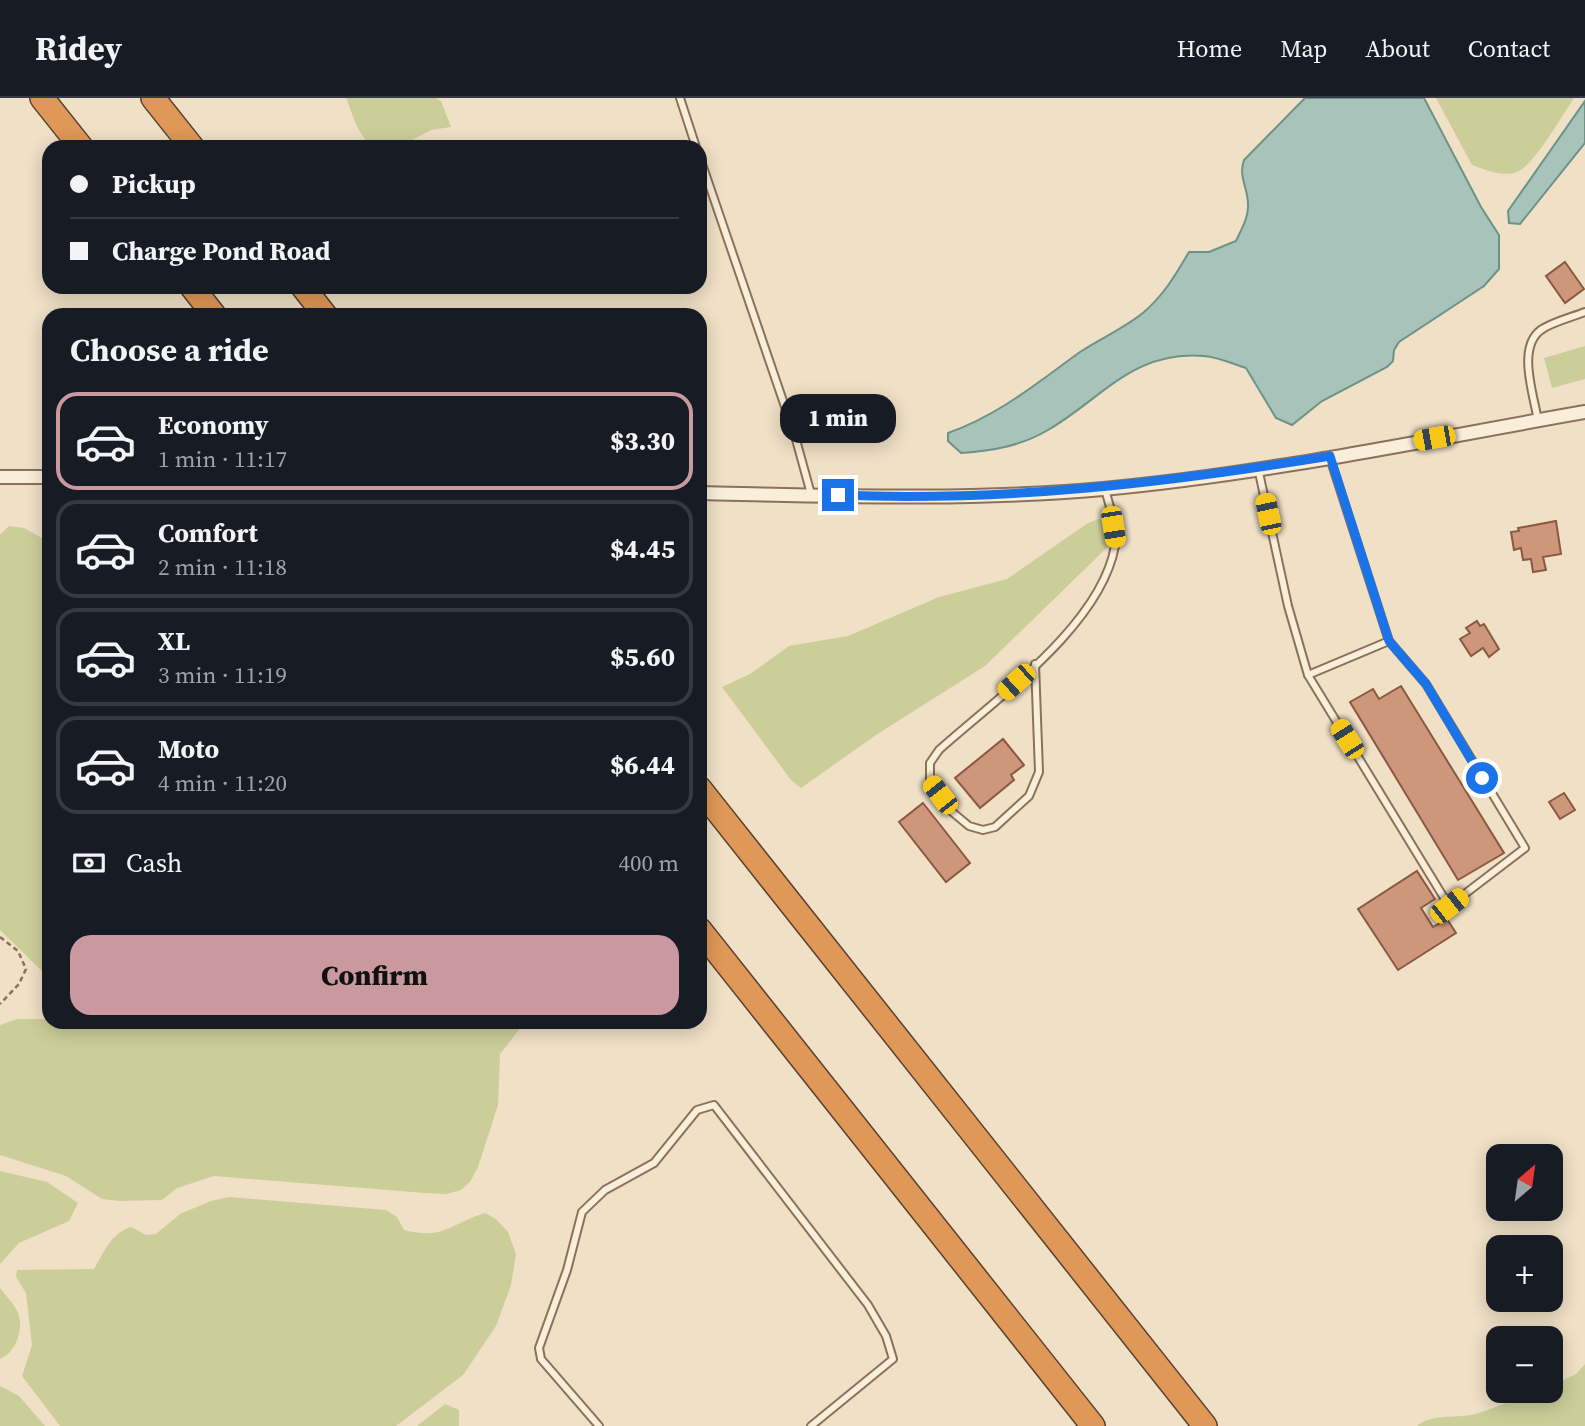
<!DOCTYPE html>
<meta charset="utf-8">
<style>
:root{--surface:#171b24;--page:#242831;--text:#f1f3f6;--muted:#9ea1a6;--line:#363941;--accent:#ca999f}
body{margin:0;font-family:"Source Serif 4",serif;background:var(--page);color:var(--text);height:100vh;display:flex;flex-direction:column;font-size:26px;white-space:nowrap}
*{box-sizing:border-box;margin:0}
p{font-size:23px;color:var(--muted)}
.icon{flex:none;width:38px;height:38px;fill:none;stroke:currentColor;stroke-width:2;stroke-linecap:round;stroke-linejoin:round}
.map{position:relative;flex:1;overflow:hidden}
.drawer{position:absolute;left:42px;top:210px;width:665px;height:721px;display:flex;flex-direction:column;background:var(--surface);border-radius:21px;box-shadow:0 4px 18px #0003}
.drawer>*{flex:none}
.banner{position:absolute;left:42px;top:42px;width:665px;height:154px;border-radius:21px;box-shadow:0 4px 18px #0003;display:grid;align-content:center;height:154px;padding:0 28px;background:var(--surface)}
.needle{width:46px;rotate:29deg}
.controls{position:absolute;left:1486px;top:1046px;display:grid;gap:14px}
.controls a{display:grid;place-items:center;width:77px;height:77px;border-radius:14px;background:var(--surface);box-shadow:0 4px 18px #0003;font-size:35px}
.end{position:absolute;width:32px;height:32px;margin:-16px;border:9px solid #1a73e8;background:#fff;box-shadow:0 0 0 4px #fff}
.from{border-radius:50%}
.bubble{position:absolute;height:49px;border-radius:21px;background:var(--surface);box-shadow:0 4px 18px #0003;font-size:23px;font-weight:800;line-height:49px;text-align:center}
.car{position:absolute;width:21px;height:42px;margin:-21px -10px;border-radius:9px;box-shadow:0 0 5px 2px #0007;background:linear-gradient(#f5c518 24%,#345 0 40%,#f5c518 0 76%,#345 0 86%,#f5c518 0)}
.banner b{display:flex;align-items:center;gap:24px;height:66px;font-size:26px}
.banner b+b{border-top:2px solid var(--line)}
.banner i{width:18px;height:18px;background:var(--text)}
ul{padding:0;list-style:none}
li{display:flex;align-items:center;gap:21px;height:98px;margin:0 14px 10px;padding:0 14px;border:4px solid var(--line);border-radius:21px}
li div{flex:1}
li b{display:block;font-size:26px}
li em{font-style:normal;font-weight:800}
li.active{border-color:var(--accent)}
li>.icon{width:63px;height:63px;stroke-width:1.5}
h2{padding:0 28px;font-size:32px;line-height:84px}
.pay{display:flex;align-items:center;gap:18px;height:77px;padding:0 28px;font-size:26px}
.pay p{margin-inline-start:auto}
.action{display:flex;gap:14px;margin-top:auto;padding:14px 28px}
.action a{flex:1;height:80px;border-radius:21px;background:var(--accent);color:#111;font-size:28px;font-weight:800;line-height:80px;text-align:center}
header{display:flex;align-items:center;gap:42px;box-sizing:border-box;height:98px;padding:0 35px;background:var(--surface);border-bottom:2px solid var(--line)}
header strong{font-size:33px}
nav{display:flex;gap:38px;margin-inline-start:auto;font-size:24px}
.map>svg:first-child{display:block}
</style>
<header>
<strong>Ridey</strong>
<nav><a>Home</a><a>Map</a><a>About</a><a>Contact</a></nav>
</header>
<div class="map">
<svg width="1585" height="1328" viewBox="0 0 1585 1328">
<rect width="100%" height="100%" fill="#efe0c6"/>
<g fill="#ccce99">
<path d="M346,0H436L441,3L451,29L431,32L399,49H370L357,29Z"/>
<path d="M1436,0H1574C1562,18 1538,60 1521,72C1508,81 1485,72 1472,67Z"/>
<path d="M1585,248V281L1552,290L1544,260Z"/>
<path d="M1105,419L1113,422L1122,435L985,568L876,637L801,690L791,682L722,589L750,576L789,548L848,538L939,499L1007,481L1088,425Z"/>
<path d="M9,428L24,430L49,444V880L0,832V437Z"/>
<path d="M17,921H49V924H525L500,956L498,1007L478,1069L470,1084L461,1092L446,1096L425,1095L214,1078L177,1090L162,1102L120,1103L102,1101L66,1078L0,1057V927Z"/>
<path d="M0,1073L47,1084L78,1105L69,1123L19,1145L0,1166Z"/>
<path d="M229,1099L386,1112L397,1119L404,1132C445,1142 449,1126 485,1115L496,1121L508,1134L516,1156L511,1187L496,1228L463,1277L396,1328H60L22,1278L32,1247L26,1195L16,1179L17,1172L94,1171C105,1153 110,1136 131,1129L146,1137L156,1136L180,1116L211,1103Z"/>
<path d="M0,1190C6,1198 17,1209 19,1218C23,1234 15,1255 0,1261Z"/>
<path d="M1585,1266V1328H1417C1430,1316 1455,1320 1471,1317C1498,1311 1524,1293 1550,1293L1551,1288L1576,1276Z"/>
<path d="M0,1288L19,1298L45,1328H0Z"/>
<path d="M445,1306L459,1312V1328H417Z"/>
</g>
<g fill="#a8c3b9" stroke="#6e9286" stroke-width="2">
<path d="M1305,0H1424L1481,109L1499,137V171L1484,188L1399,244L1394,252L1393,263L1387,269L1322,303L1292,327L1276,320L1246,270C1233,266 1218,259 1204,258C1133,252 1103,300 1048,332C1021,348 992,353 961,355L948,343V335C999,317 1037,285 1080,254C1101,240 1125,230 1144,214C1164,197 1176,176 1189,154H1209L1236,143C1241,132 1249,119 1248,106C1248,90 1238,78 1244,62Z"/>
<path d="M1585,3V45L1520,126L1509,125L1508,113Z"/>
</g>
<g fill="#ce977b" stroke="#8b5841" stroke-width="2">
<path d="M1565,164L1584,191L1565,205L1546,178Z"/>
<path d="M1556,423L1561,456L1543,459L1546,472L1533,474L1531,461L1523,462L1521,450L1514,452L1511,434L1519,433L1518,430Z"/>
<path d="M1477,523L1480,528L1484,526L1499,551L1489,559L1483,550L1471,558L1460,541L1470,535L1466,530Z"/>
<path d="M1401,588L1504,755L1458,782L1350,604L1373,591L1379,601Z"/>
<path d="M1003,641L1024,667L1011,677L1014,682L980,710L955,680Z"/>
<path d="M1564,695L1575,712L1560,721L1549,704Z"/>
<path d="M923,705L970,765L946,784L899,724Z"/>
<path d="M1417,773L1435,801L1421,810L1433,829L1447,821L1456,835L1398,872L1358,811Z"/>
</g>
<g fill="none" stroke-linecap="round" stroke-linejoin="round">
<defs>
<g id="service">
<path d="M680,0L696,49"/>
<path d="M700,60L795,338L811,396"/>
<path d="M1538,323C1534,297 1515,246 1544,230C1556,223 1572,219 1585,214"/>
<path d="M1258,370L1288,508L1308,577L1389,543L1330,360"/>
<path d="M1035,566L1039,674L1029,698L995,729L983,732L969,728L951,713L930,684V665L939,652C997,600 1101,527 1115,448C1118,431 1109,407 1105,391"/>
<path d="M1308,577L1449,808L1525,750L1426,586L1389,543"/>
<path d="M599,1328L541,1261L539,1250L567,1172L582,1114L605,1092L654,1065L697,1012L714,1007L868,1207L886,1238L893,1261L811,1328"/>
</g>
<g id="minor">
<path d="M0,379H49"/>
<path d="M700,395C834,398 969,403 1103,391C1265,376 1425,342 1585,314"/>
</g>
<g id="motorway">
<path d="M42,0L81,49"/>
<path d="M153,0L192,49"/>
<path d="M192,189L214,217"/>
<path d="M303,189L325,217"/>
<path d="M700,691L1205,1328"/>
<path d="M700,832L1093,1328"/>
</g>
</defs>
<use href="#service" stroke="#8b715b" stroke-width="10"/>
<use href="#minor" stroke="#8b715b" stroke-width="16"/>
<use href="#motorway" stroke="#593f2f" stroke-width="26"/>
<path stroke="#8b715b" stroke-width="2.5" stroke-dasharray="5 3.5" stroke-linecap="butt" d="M0,839L18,853L26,871L19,886L0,906"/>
<use href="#service" stroke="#f9eeda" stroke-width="6"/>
<use href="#minor" stroke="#f9eeda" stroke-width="12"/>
<use href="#motorway" stroke="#df9857" stroke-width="23"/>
</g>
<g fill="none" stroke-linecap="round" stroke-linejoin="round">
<path stroke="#1a73e8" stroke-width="9" d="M838,397C1004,404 1166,385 1330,358L1389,543L1426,586L1482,680"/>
</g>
</svg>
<div class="controls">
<a><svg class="needle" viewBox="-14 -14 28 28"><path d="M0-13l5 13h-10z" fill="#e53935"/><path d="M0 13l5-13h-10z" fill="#9ea1a6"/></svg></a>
<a>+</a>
<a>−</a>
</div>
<i class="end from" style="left:1482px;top:680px"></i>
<i class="end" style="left:838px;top:397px"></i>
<div class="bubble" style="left:780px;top:296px;width:116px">1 min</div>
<i class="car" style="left:1434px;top:340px;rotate:260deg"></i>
<i class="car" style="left:1268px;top:416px;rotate:348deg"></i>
<i class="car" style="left:1113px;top:429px;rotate:171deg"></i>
<i class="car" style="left:1016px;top:584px;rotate:228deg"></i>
<i class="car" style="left:1347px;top:641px;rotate:328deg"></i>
<i class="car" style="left:940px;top:697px;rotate:322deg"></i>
<i class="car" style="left:1449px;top:808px;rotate:52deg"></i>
<div class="banner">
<b><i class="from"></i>Pickup</b>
<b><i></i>Charge Pond Road</b>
</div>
<section class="drawer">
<h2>Choose a ride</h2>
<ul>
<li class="active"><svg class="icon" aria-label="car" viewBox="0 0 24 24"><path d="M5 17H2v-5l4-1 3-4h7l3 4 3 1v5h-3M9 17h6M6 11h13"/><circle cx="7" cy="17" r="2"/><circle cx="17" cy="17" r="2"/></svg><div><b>Economy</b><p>1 min · 11:17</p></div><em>$3.30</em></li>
<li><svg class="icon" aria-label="car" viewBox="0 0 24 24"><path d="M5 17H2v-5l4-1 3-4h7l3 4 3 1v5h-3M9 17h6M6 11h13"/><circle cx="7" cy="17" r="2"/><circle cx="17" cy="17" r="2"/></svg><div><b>Comfort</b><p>2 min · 11:18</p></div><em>$4.45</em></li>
<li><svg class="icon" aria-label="car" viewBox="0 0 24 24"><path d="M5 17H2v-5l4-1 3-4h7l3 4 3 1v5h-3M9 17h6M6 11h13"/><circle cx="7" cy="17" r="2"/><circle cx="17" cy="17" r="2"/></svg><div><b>XL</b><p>3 min · 11:19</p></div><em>$5.60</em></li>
<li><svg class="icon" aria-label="car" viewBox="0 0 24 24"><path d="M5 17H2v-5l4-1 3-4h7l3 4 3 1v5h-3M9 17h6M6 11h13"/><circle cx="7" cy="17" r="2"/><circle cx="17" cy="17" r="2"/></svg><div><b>Moto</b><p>4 min · 11:20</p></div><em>$6.44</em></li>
</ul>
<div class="pay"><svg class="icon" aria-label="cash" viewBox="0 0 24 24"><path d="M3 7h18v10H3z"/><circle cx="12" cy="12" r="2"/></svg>Cash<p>400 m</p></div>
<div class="action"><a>Confirm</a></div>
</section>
</div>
